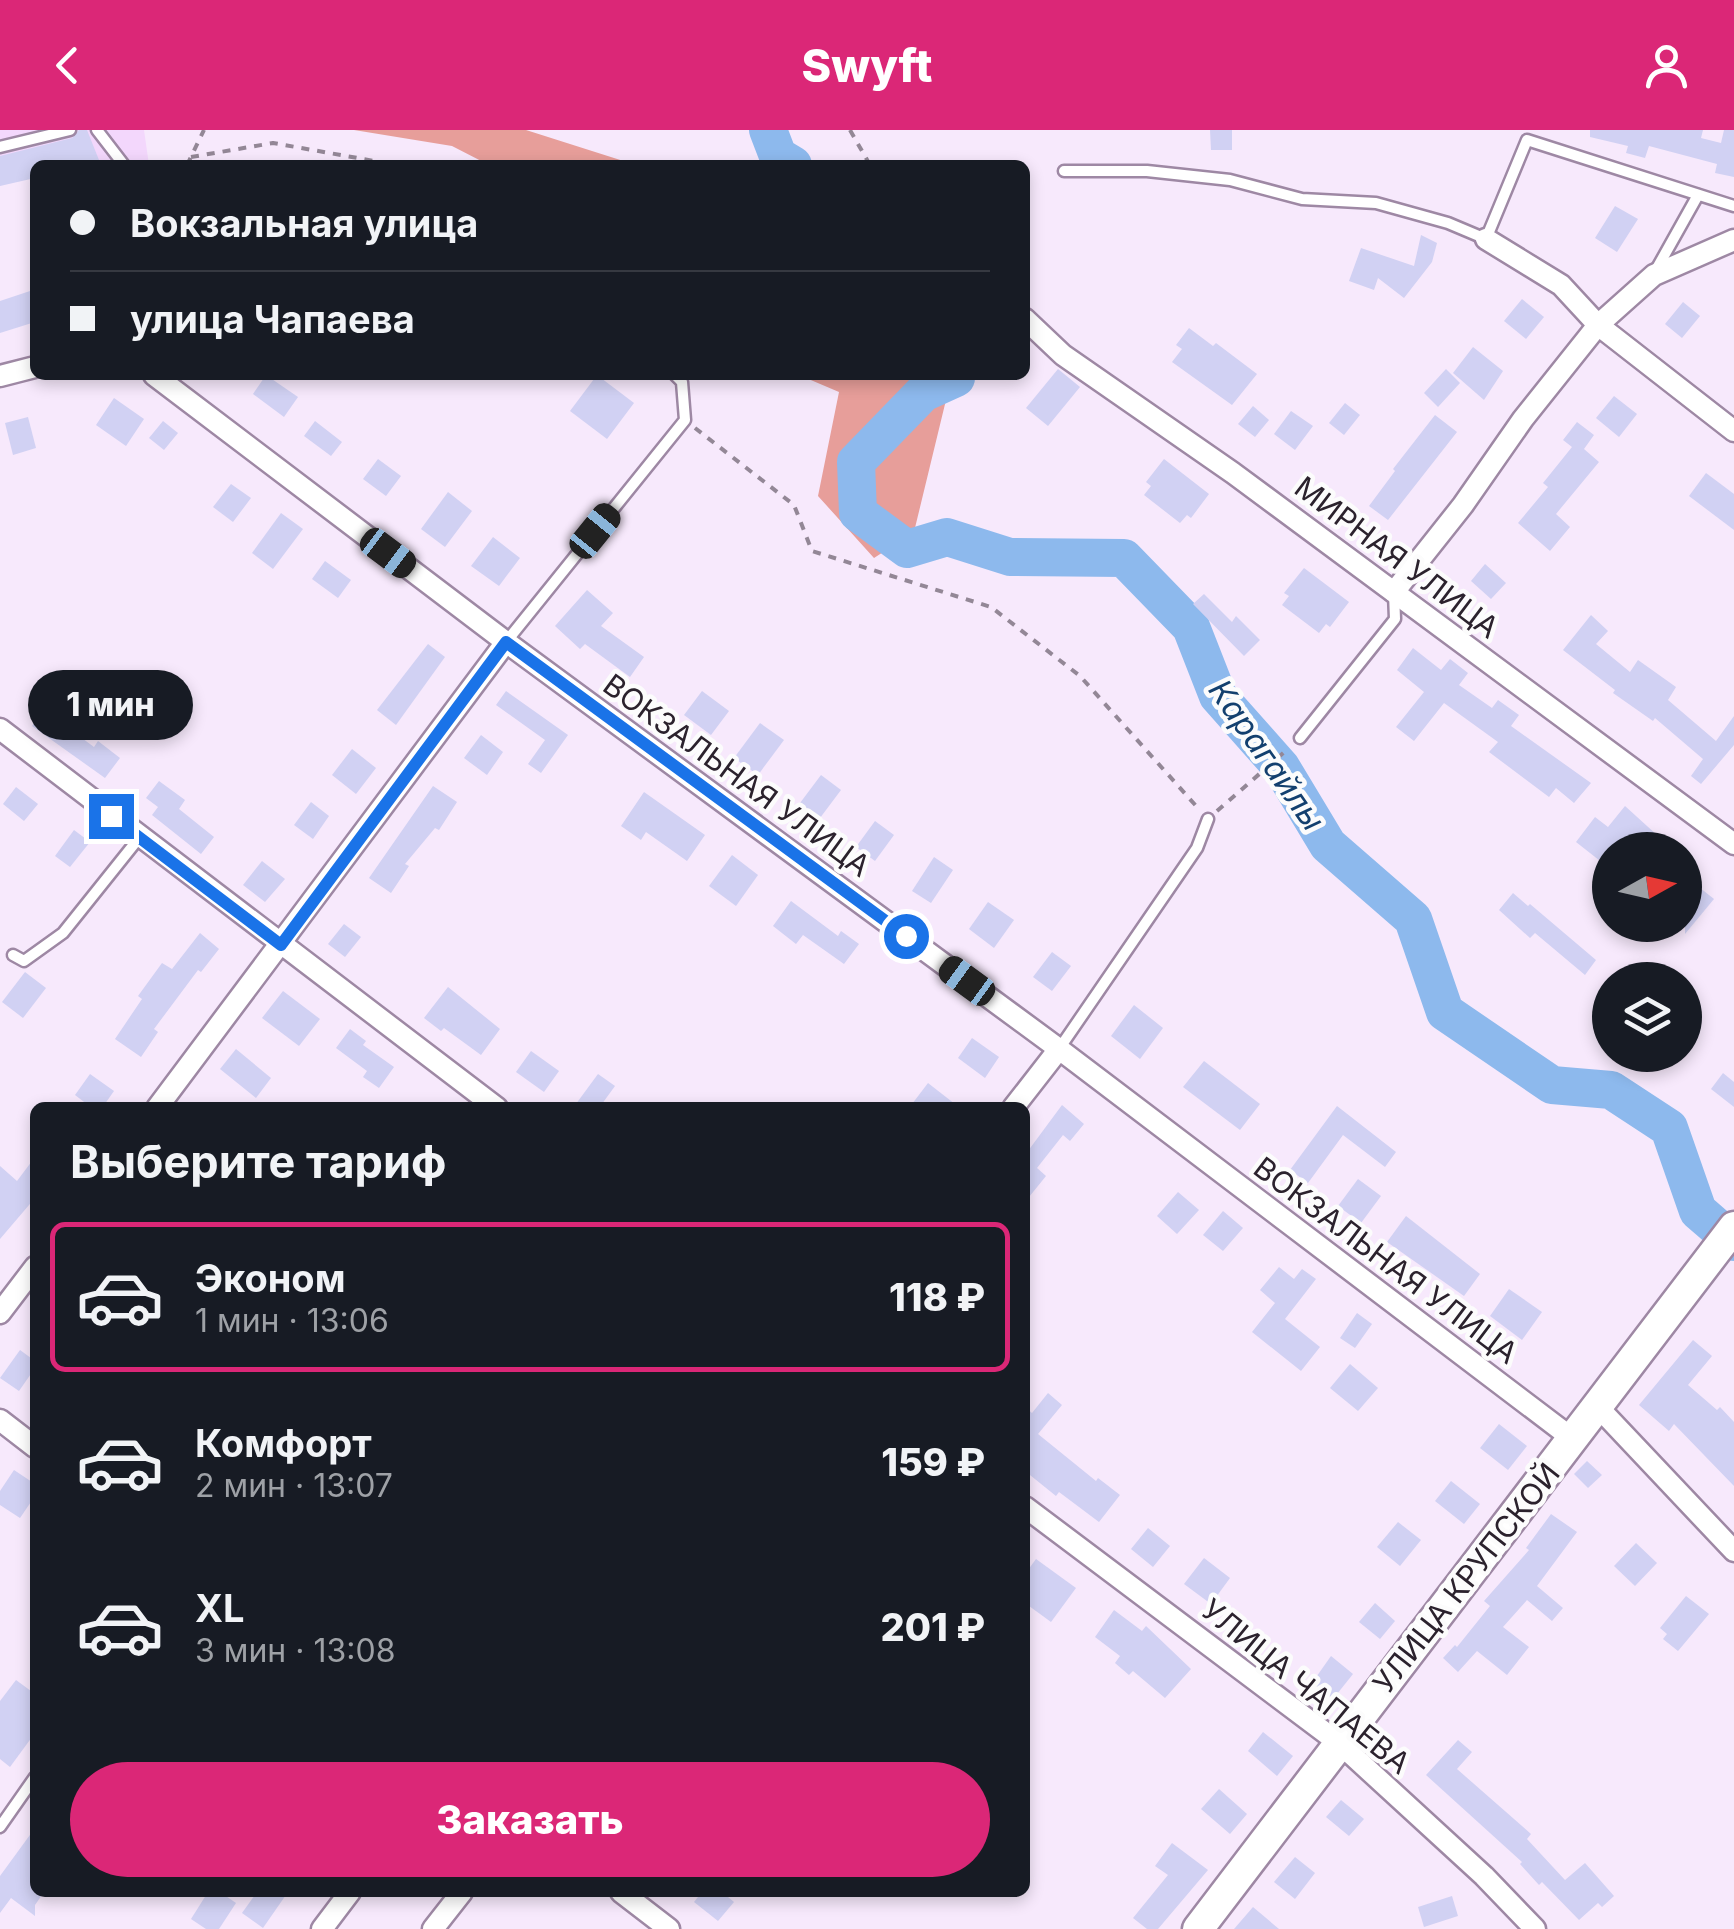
<!DOCTYPE html>
<html lang="ru">
<meta charset="utf-8">
<style>
:root{--surface:#171b24;--page:#242831;--text:#f1f3f6;--muted:#9ea1a6;--line:#363941;--accent:#db2777}
body{margin:0;font-family:Inter,sans-serif;background:var(--page);color:var(--text);height:100vh;display:flex;flex-direction:column;font-size:38px;white-space:nowrap}
*{box-sizing:border-box;margin:0}
p{font-size:32px;color:var(--muted)}
.icon{flex:none;width:55px;height:55px;fill:none;stroke:currentColor;stroke-width:2;stroke-linecap:round;stroke-linejoin:round}
.map{position:relative;flex:1;overflow:hidden}
.details{position:absolute;left:30px;top:972px;width:1000px;height:795px;display:flex;flex-direction:column;background:var(--surface);border-radius:15px;box-shadow:0 5px 15px #0003}
.details>*{flex:none}
.top-card{position:absolute;left:30px;top:30px;width:1000px;height:220px;border-radius:15px;box-shadow:0 5px 15px #0003;display:grid;align-content:center;height:220px;padding:0 40px;background:var(--surface)}
.needle{width:65px;rotate:82deg}
.tools{position:absolute;left:1592px;top:702px;display:grid;gap:20px}
.tools a{display:grid;place-items:center;width:110px;height:110px;border-radius:50%;background:var(--surface);box-shadow:0 5px 15px #0003;font-size:50px}
.end{position:absolute;width:45px;height:45px;margin:-22px;border:12px solid #1a73e8;background:#fff;box-shadow:0 0 0 5px #fff}
.from{border-radius:50%}
.bubble{position:absolute;height:70px;border-radius:35px;background:var(--surface);box-shadow:0 5px 15px #0003;font-size:32px;font-weight:800;line-height:70px;text-align:center}
.car{position:absolute;width:30px;height:60px;margin:-30px -15px;border-radius:12px;box-shadow:0 0 8px 2px #0007;background:linear-gradient(#222 24%,#8ab4d8 0 40%,#222 0 76%,#8ab4d8 0 86%,#222 0)}
.top-card b{display:flex;align-items:center;gap:35px;height:95px;font-size:38px}
.top-card b+b{border-top:2px solid var(--line)}
.top-card i{width:25px;height:25px;background:var(--text)}
ul{padding:0;list-style:none}
li{display:flex;align-items:center;gap:30px;height:150px;margin:0 20px 15px;padding:0 20px;border:5px solid transparent;border-radius:15px}
li div{flex:1}
li b{display:block;font-size:38px}
li em{font-style:normal;font-weight:800}
li.current{border-color:var(--accent)}
li>.icon{width:90px;height:90px;stroke-width:1.5}
h2{padding:0 40px;font-size:45px;line-height:120px}
.action{display:flex;gap:20px;margin-top:auto;padding:20px 40px}
.action a{flex:1;height:115px;border-radius:60px;background:var(--accent);color:#fff;font-size:40px;font-weight:800;line-height:115px;text-align:center}
header{display:flex;justify-content:space-between;align-items:center;height:130px;padding:0 40px;background:var(--accent);color:#fff;font-size:45px;font-weight:800}
.map>svg:first-child{display:block}
</style>
<header><svg class="icon" aria-label="back" viewBox="0 0 24 24"><path d="M15 5l-7 7 7 7"/></svg>Swyft<svg class="icon" aria-label="person" viewBox="0 0 24 24"><circle cx="12" cy="8" r="4"/><path d="M4 21q1-7 8-7t8 7"/></svg></header>
<div class="map">
<svg width="1734" height="1799" viewBox="0 0 1734 1799">
<rect width="100%" height="100%" fill="#f7e9fc"/>
<path fill="#f3d7fc" d="M0,0H144L149,35H35L0,56Z"/>
<g fill="#e79e9a">
<path d="M354,0H526L636,35H489L452,16Z"/>
<path d="M799,245H929L946,270L914,402L874,428L818,366L839,262Z"/>
</g>
<g fill="none" stroke-linecap="round" stroke-linejoin="round">
<g stroke="#8db9ed" stroke-width="38">
<path d="M768,0L778,26L793,35"/>
<path d="M955,245L956,248L923,263L856,332L858,383L907,419L947,407L1010,427L1124,428L1191,497L1218,566L1281,637L1328,715L1413,789L1445,882L1552,955L1611,960L1669,998L1698,1081L1734,1112"/>
</g>
</g>
<g fill="#d1d1f3">
<path d="M79,0H87L101,35H35V48L0,56V26L72,8Z"/>
<path d="M1210,0H1232V20H1211Z"/>
<path d="M1590,0H1703L1701,8L1721,13L1724,0H1734V47L1715,43L1717,34L1649,16L1645,28L1626,23L1628,16L1590,7Z"/>
<path d="M1615,76L1638,89L1617,122L1595,108Z"/>
<path d="M1421,105L1437,113L1432,132L1404,168L1378,148L1374,160L1349,151L1361,118L1414,136Z"/>
<path d="M30,161L35,192L0,203V171Z"/>
<path d="M1522,169L1544,187L1526,209L1504,191Z"/>
<path d="M1683,172L1700,186L1682,208L1665,194Z"/>
<path d="M1189,198L1213,216L1216,213L1257,244L1232,275L1172,232L1182,219L1176,215Z"/>
<path d="M1473,217L1503,241L1484,270L1453,243Z"/>
<path d="M1058,239L1080,257L1048,296L1026,278Z"/>
<path d="M1446,239L1460,253L1438,277L1424,263Z"/>
<path d="M266,245L298,267L284,287L253,264Z"/>
<path d="M597,245L634,273L607,309L570,281Z"/>
<path d="M1614,266L1637,284L1619,307L1596,288Z"/>
<path d="M114,268L144,289L126,316L96,295Z"/>
<path d="M1345,273L1360,285L1344,305L1329,293Z"/>
<path d="M1253,276L1269,290L1255,307L1238,294Z"/>
<path d="M1291,281L1313,296L1295,320L1274,304Z"/>
<path d="M1435,285L1457,302L1388,390L1369,376L1395,341L1393,339Z"/>
<path d="M28,287L36,318L13,325L5,293Z"/>
<path d="M163,291L178,303L164,320L149,308Z"/>
<path d="M315,291L342,312L331,326L304,306Z"/>
<path d="M1577,292L1594,305L1584,319L1599,332L1556,384L1570,397L1550,421L1518,393L1548,357L1543,353L1572,317L1563,310Z"/>
<path d="M378,329L401,346L386,366L363,349Z"/>
<path d="M1164,329L1209,364L1191,388L1187,385L1180,393L1144,365L1151,356L1146,352Z"/>
<path d="M1706,343L1734,364V400L1689,366Z"/>
<path d="M231,354L251,368L233,392L213,377Z"/>
<path d="M448,362L472,381L445,417L421,399Z"/>
<path d="M281,383L303,399L273,439L252,423Z"/>
<path d="M493,407L520,428L499,456L471,436Z"/>
<path d="M325,431L351,450L338,468L312,449Z"/>
<path d="M1485,434L1506,453L1491,469L1471,451Z"/>
<path d="M1304,438L1349,472L1330,497L1326,494L1319,503L1282,475L1289,466L1284,463Z"/>
<path d="M587,460L613,483L601,496L644,527L630,547L585,514L580,519L555,496Z"/>
<path d="M1204,464L1232,492L1236,486L1260,510L1244,526L1193,474Z"/>
<path d="M1591,485L1608,501L1596,514L1630,542L1638,530L1676,557L1668,570L1716,611L1734,586V615L1701,654L1691,646L1703,629L1655,588L1653,591L1613,563L1615,560L1563,520Z"/>
<path d="M428,514L445,527L396,595L377,580Z"/>
<path d="M1413,518L1441,540L1450,529L1468,543L1459,555L1492,578L1498,570L1519,585L1511,596L1591,653L1574,673L1556,658L1549,667L1489,622L1498,612L1444,573L1414,611L1396,597L1424,562L1397,540Z"/>
<path d="M506,561L568,605L541,643L528,634L545,610L496,575Z"/>
<path d="M702,561L729,581L711,605L684,585Z"/>
<path d="M44,580L94,617L98,611L120,628L105,648L32,596Z"/>
<path d="M760,593L784,610L758,645L734,628Z"/>
<path d="M481,605L503,622L487,645L464,628Z"/>
<path d="M352,619L376,638L356,664L332,645Z"/>
<path d="M821,645L841,660L820,688L800,673Z"/>
<path d="M159,651L185,670L179,679L214,707L201,724L152,685L158,677L146,668Z"/>
<path d="M433,656L457,672L439,700L435,698L405,734L409,736L391,763L369,748Z"/>
<path d="M16,657L38,674L24,691L3,674Z"/>
<path d="M644,662L705,705L687,731L646,702L641,710L621,696Z"/>
<path d="M311,672L329,686L313,709L294,695Z"/>
<path d="M1625,676L1658,706L1646,720H1634L1622,710L1615,720H1610L1604,734L1576,712L1595,687L1608,697Z"/>
<path d="M875,691L894,705L875,731L856,717Z"/>
<path d="M74,700L90,712L70,737L55,726Z"/>
<path d="M732,725L758,745L736,776L709,756Z"/>
<path d="M934,727L953,740L931,773L912,761Z"/>
<path d="M262,731L285,749L265,772L243,755Z"/>
<path d="M1685,746L1714,769L1685,804Z"/>
<path d="M1513,763L1528,776L1530,774L1596,830L1585,845L1535,803L1530,808L1499,780Z"/>
<path d="M791,771L838,806L841,801L859,814L844,834L803,805L796,814L773,796Z"/>
<path d="M988,772L1014,790L994,818L969,799Z"/>
<path d="M344,794L361,807L345,827L328,814Z"/>
<path d="M200,803L219,819L201,842L198,840L154,899L158,902L141,927L115,909L142,869L138,866L162,833L172,839Z"/>
<path d="M1052,822L1071,836L1052,861L1033,847Z"/>
<path d="M25,842L46,858L23,888L2,872Z"/>
<path d="M448,857L500,899L481,925L444,898L441,901L424,888Z"/>
<path d="M283,861L320,889L299,916L262,888Z"/>
<path d="M1134,875L1163,898L1140,929L1111,906Z"/>
<path d="M350,899L366,911L363,915L394,937L379,958L363,947L367,941L336,918Z"/>
<path d="M972,908L999,927L985,948L958,928Z"/>
<path d="M236,919L271,948L256,968L220,939Z"/>
<path d="M531,921L559,941L544,962L516,942Z"/>
<path d="M1204,931L1260,974L1240,1000L1183,957Z"/>
<path d="M1723,943L1734,952V977L1711,959Z"/>
<path d="M90,944L114,961L102,978H92L75,965Z"/>
<path d="M598,944L615,956L599,978H573Z"/>
<path d="M928,953L960,978H909Z"/>
<path d="M1062,975L1084,994L1070,1011L1063,1005L1037,1038L1046,1046L1025,1072V1025Z"/>
<path d="M1337,976L1396,1022L1385,1037L1343,1005L1308,1053L1290,1040Z"/>
<path d="M35,1027V1068L0,1109V1036L17,1051Z"/>
<path d="M1358,1049L1381,1066L1361,1093L1338,1076Z"/>
<path d="M1178,1062L1199,1080L1177,1104L1157,1086Z"/>
<path d="M1223,1081L1243,1098L1223,1121L1203,1105Z"/>
<path d="M1406,1086L1480,1144L1464,1166L1387,1112Z"/>
<path d="M1279,1137L1294,1149L1302,1139L1316,1149L1285,1189L1320,1217L1301,1241L1252,1202L1275,1173L1260,1160Z"/>
<path d="M1509,1159L1542,1182L1522,1210L1490,1186Z"/>
<path d="M1357,1183L1372,1194L1355,1218L1340,1208Z"/>
<path d="M1693,1210L1712,1226L1688,1255L1717,1280L1720,1277L1734,1292V1356L1674,1294L1669,1301L1639,1275Z"/>
<path d="M20,1220L35,1231V1238L19,1261L0,1248Z"/>
<path d="M1350,1234L1378,1258L1358,1281L1330,1258Z"/>
<path d="M1048,1263L1062,1275L1038,1304L1096,1351L1098,1348L1120,1365L1099,1392L1059,1362L1056,1366L1025,1341V1277L1032,1283Z"/>
<path d="M1499,1294L1527,1316L1508,1340L1480,1318Z"/>
<path d="M1587,1331L1602,1345L1588,1358L1574,1344Z"/>
<path d="M14,1340L35,1354V1366L20,1388L0,1375V1361Z"/>
<path d="M1451,1351L1480,1374L1464,1394L1435,1371Z"/>
<path d="M1551,1384L1577,1402L1537,1456L1563,1478L1552,1491L1527,1470L1503,1497L1529,1517L1507,1545L1477,1521L1458,1542L1443,1528L1455,1515L1457,1517L1490,1476L1484,1471L1529,1420L1526,1418Z"/>
<path d="M1398,1392L1421,1410L1400,1436L1377,1417Z"/>
<path d="M1148,1398L1170,1416L1153,1437L1131,1419Z"/>
<path d="M1636,1413L1657,1433L1635,1456L1614,1436Z"/>
<path d="M1204,1428L1230,1448L1211,1474L1184,1454Z"/>
<path d="M1036,1429L1076,1458L1051,1492L1025,1473V1444Z"/>
<path d="M1686,1466L1709,1484L1678,1521L1663,1509L1667,1504L1660,1498Z"/>
<path d="M1375,1473L1395,1491L1380,1509L1359,1492Z"/>
<path d="M1114,1480L1142,1501L1146,1496L1191,1539L1165,1568L1133,1541L1129,1545L1115,1533L1120,1526L1095,1507Z"/>
<path d="M1331,1526L1353,1544L1333,1569L1312,1553Z"/>
<path d="M16,1550L35,1564V1603L10,1637L0,1629V1571Z"/>
<path d="M1263,1602L1293,1626L1277,1646L1248,1621Z"/>
<path d="M1458,1610L1472,1622L1457,1639L1531,1704L1527,1709L1565,1750L1585,1733L1614,1766L1602,1777L1598,1773L1579,1790L1542,1752L1539,1755L1520,1734L1522,1732L1426,1645Z"/>
<path d="M1219,1659L1247,1684L1230,1704L1201,1679Z"/>
<path d="M1341,1670L1364,1689L1349,1706L1326,1687Z"/>
<path d="M35,1698V1762H44L35,1775V1786L11,1768L0,1783V1746Z"/>
<path d="M1172,1713L1208,1740L1158,1799H1147L1133,1788L1168,1745L1155,1736Z"/>
<path d="M1295,1727L1315,1743L1295,1769L1274,1752Z"/>
<path d="M208,1762H220L236,1773L219,1799H206L191,1789Z"/>
<path d="M257,1762H288L263,1798L242,1783Z"/>
<path d="M702,1762H722L734,1772L718,1791L694,1772Z"/>
<path d="M1452,1766L1458,1786L1424,1797L1418,1777Z"/>
<path d="M1253,1777L1279,1799H1234Z"/>
</g>
<g fill="none" stroke-linecap="round" stroke-linejoin="round">
<defs>
<g id="service">
<path d="M97,0L124,35"/>
<path d="M0,17L70,0"/>
<path d="M1064,41H1147L1230,50L1302,69L1376,73L1448,93L1486,109L1527,10L1734,76"/>
<path d="M1656,140L1698,65"/>
<path d="M506,512L685,290L682,252L675,245"/>
<path d="M1300,608L1395,489L1394,463"/>
<path d="M13,825L24,831L63,803L139,708"/>
<path d="M1059,919L1197,718L1208,689"/>
<path d="M0,1697L35,1647"/>
</g>
<g id="minor">
<path d="M1486,109L1561,155L1598,195L1734,301"/>
<path d="M1025,189L1063,225L1233,343L1734,714"/>
<path d="M154,245L506,512L1059,919L1573,1309"/>
<path d="M0,246L35,237"/>
<path d="M1394,462L1463,375L1523,289L1598,195L1654,145L1734,110"/>
<path d="M0,599L497,978"/>
<path d="M157,978L506,512"/>
<path d="M1013,978L1059,919"/>
<path d="M0,1183L35,1137"/>
<path d="M1598,1277L1734,1421"/>
<path d="M0,1290L35,1317"/>
<path d="M1025,1377L1339,1613L1484,1746L1535,1799"/>
<path d="M621,1762L669,1799"/>
<path d="M322,1799L350,1762"/>
<path d="M433,1799L462,1762"/>
</g>
<path id="secondary" d="M1198,1799L1734,1097"/>
</defs>
<use href="#service" stroke="#9e88a4" stroke-width="15"/>
<use href="#minor" stroke="#9e88a4" stroke-width="25"/>
<use href="#secondary" stroke="#9e88a4" stroke-width="35"/>
<g stroke="#938796" stroke-width="4" stroke-dasharray="8 8" stroke-linecap="butt">
<path d="M850,0L870,35"/>
<path d="M191,27L273,13L397,35"/>
<path d="M187,35L204,0"/>
<path d="M695,298L794,375L812,421L991,477L1080,546L1197,677"/>
<path d="M1217,681L1289,618"/>
</g>
<use href="#service" stroke="#fff" stroke-width="10"/>
<use href="#minor" stroke="#fff" stroke-width="20"/>
<use href="#secondary" stroke="#fff" stroke-width="30"/>
</g>
<g fill="none" stroke-linecap="round" stroke-linejoin="round">
<path stroke="#1a73e8" stroke-width="12" d="M111,686L281,815L506,512L906,806"/>
</g>
<g text-anchor="middle" dominant-baseline="central" stroke-width="9" stroke-linejoin="round" paint-order="stroke">
<g font-size="30" fill="#2b222d" stroke="#fcfcfc">
<text transform="translate(1397 427) rotate(37)">МИРНАЯ УЛИЦА</text>
<text transform="translate(737 645) rotate(36)">ВОКЗАЛЬНАЯ УЛИЦА</text>
<text transform="translate(1386 1130) rotate(37)">ВОКЗАЛЬНАЯ УЛИЦА</text>
<text transform="translate(1466 1448) rotate(-52)">УЛИЦА КРУПСКОЙ</text>
<text transform="translate(1306 1556) rotate(39)">УЛИЦА ЧАПАЕВА</text>
</g>
<g font-size="32" font-style="italic" fill="#13406f" stroke="#fcfcfc">
<text transform="translate(1267 625) rotate(55)">Карагайлы</text>
</g>
</g>
</svg>
<div class="tools">
<a><svg class="needle" viewBox="-14 -14 28 28"><path d="M0-13l5 13h-10z" fill="#e53935"/><path d="M0 13l5-13h-10z" fill="#9ea1a6"/></svg></a>
<a><svg class="icon" aria-label="layers" viewBox="0 0 24 24"><path d="M12 4l9 5-9 5-9-5zM3 14l9 5 9-5"/></svg></a>
</div>
<i class="end from" style="left:906px;top:806px"></i>
<i class="end" style="left:111px;top:686px"></i>
<div class="bubble" style="left:28px;top:540px;width:165px">1 мин</div>
<i class="car" style="left:595px;top:401px;rotate:39deg"></i>
<i class="car" style="left:388px;top:423px;rotate:127deg"></i>
<i class="car" style="left:967px;top:851px;rotate:306deg"></i>
<div class="top-card">
<b><i class="from"></i>Вокзальная улица</b>
<b><i></i>улица Чапаева</b>
</div>
<section class="details">
<h2>Выберите тариф</h2>
<ul>
<li class="current"><svg class="icon" aria-label="car" viewBox="0 0 24 24"><path d="M5 17H2v-5l4-1 3-4h7l3 4 3 1v5h-3M9 17h6M6 11h13"/><circle cx="7" cy="17" r="2"/><circle cx="17" cy="17" r="2"/></svg><div><b>Эконом</b><p>1 мин · 13:06</p></div><em>118 ₽</em></li>
<li><svg class="icon" aria-label="car" viewBox="0 0 24 24"><path d="M5 17H2v-5l4-1 3-4h7l3 4 3 1v5h-3M9 17h6M6 11h13"/><circle cx="7" cy="17" r="2"/><circle cx="17" cy="17" r="2"/></svg><div><b>Комфорт</b><p>2 мин · 13:07</p></div><em>159 ₽</em></li>
<li><svg class="icon" aria-label="car" viewBox="0 0 24 24"><path d="M5 17H2v-5l4-1 3-4h7l3 4 3 1v5h-3M9 17h6M6 11h13"/><circle cx="7" cy="17" r="2"/><circle cx="17" cy="17" r="2"/></svg><div><b>XL</b><p>3 мин · 13:08</p></div><em>201 ₽</em></li>
</ul>
<div class="action"><a>Заказать</a></div>
</section>
</div>
